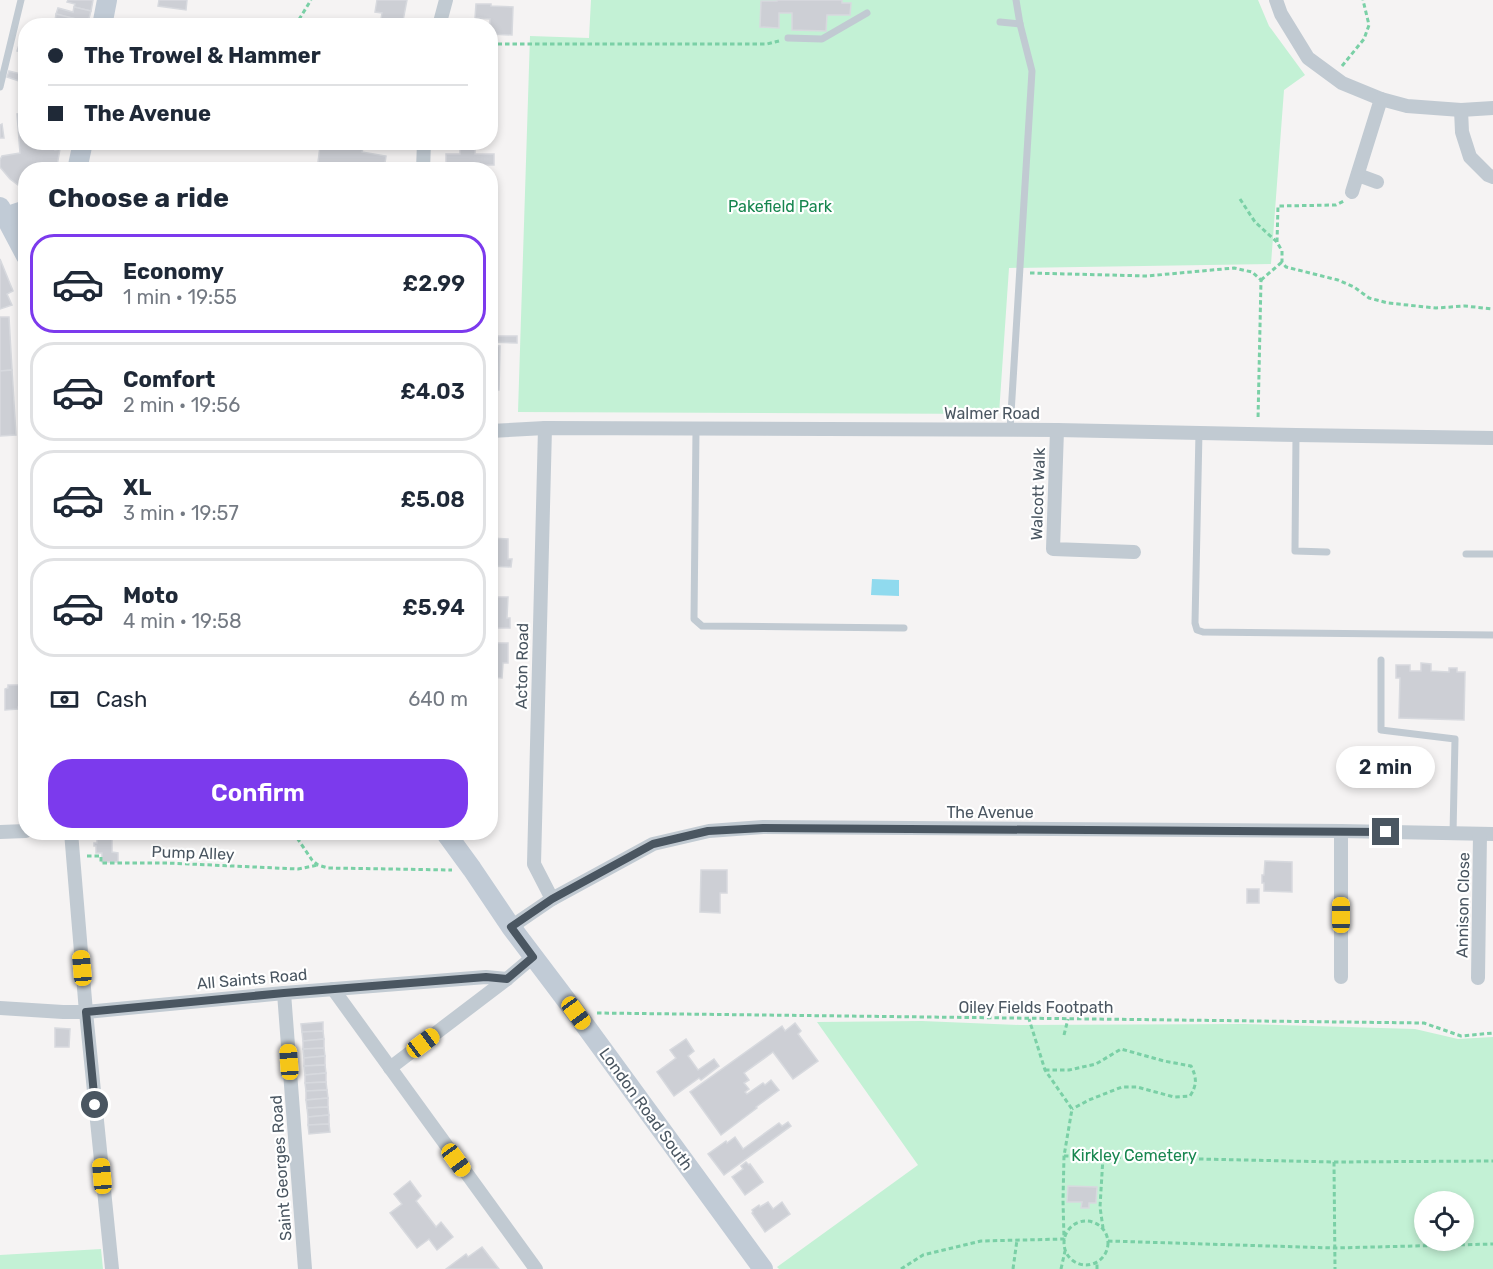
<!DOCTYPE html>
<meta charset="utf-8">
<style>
:root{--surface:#fff;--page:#f6f6f7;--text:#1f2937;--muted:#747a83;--line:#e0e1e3;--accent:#7c3aed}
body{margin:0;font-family:Rubik,sans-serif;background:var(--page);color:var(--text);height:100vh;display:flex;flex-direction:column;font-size:22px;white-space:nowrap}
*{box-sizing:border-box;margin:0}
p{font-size:20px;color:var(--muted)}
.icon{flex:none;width:33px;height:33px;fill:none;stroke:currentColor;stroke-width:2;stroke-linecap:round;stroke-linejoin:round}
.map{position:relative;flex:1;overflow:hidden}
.sheet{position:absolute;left:18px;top:162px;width:480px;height:678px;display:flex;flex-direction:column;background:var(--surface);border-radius:24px;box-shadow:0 3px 9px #0003}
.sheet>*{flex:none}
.guide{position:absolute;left:18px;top:18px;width:480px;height:132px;border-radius:24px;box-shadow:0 3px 9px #0003;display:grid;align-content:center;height:132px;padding:0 30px;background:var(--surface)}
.tools{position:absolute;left:1414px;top:1191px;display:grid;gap:12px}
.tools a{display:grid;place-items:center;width:60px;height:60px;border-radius:50%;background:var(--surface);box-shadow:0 3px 9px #0003;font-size:30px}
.end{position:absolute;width:27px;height:27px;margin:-14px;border:8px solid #4a5661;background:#fff;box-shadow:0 0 0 3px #fff}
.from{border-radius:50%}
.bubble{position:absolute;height:42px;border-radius:21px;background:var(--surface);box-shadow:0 3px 9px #0003;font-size:20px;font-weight:600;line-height:42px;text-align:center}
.car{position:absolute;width:18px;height:36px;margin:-18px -9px;border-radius:8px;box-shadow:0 0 4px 2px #0007;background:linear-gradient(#f5c518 24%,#345 0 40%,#f5c518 0 76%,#345 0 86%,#f5c518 0)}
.guide b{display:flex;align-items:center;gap:21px;height:57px;font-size:22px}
.guide b+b{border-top:2px solid var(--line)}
.guide i{width:15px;height:15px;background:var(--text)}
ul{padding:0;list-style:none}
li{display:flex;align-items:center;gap:18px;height:99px;margin:0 12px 9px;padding:0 18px;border:3px solid var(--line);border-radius:24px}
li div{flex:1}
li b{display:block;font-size:22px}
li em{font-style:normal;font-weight:600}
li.active{border-color:var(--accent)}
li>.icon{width:54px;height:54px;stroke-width:1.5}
h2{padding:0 30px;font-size:27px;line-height:72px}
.pay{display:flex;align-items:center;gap:15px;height:66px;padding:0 30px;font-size:22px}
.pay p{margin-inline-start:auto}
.action{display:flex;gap:12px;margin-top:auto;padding:12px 30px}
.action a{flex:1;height:69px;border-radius:24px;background:var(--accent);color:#fff;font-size:24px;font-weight:600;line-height:69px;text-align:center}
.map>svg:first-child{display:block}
</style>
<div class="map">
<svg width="1493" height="1269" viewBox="0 0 1493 1269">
<rect width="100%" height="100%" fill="#f5f3f3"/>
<g fill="#c3f1d5" fill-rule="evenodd">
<path d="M591,0H1258L1269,26L1305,75L1284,90L1271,264L1009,268L999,414L518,412L530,36L589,38Z"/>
<path d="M922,1021L1020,1025L1244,1024L1415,1029L1458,1039L1493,1037V1269H779L777,1267L918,1165L817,1022ZM1425,1202H1464V1240H1425Z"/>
<path d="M101,1249L103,1269H0V1255Z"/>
</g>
<path fill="#90daee" d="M872,579L899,580V596L871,595Z"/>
<g fill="#cdcfd5" stroke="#d7d9de" stroke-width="1.5">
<path d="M68,0H93L91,11L74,7L75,4L67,2Z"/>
<path d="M159,0H187L186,10L158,6Z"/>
<path d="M377,0H407L402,26L380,25L382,13L375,12Z"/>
<path d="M777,0H842V3H851L850,15H827L826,31L792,30V13H779V28L760,27L761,1H777Z"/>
<path d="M476,4H491V6L513,7L512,35L490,34V26H488V24H490V19L475,18Z"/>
<path d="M74,7L91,11L88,22L56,14L58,8L73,12Z"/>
<path d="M56,14L88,22L87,26H70L55,21Z"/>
<path d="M20,42L26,44V53L17,51Z"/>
<path d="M9,71L21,74L19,81L7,77Z"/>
<path d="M490,103H497V112L490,111Z"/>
<path d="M26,113V142H54L55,150L60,149L57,166L55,170H26V186L18,185L10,179L0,167V160L2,156L20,153L17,114Z"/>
<path d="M2,124L4,138H0V125Z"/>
<path d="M343,142H365L362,152L386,156L384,170H317L320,146L342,149Z"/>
<path d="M460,142H475V154H494V165H475V167H446V154H460Z"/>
<path d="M0,259L13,291L7,294L12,305L0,309Z"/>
<rect x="490" y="312" width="4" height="12"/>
<path d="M0,317H9L12,370L0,371Z"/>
<path d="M490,336H517V343L490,342Z"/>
<path d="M490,345L500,346L499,390H490Z"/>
<path d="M12,370L16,435L0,436V371Z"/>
<path d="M490,538L508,539V559H512L511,567L490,566Z"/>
<path d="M490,597H508L507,618H510V628H490Z"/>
<path d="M490,643H508V663H503L502,678L490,677Z"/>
<path d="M1421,663L1431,664V671L1449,672V668H1457V672H1465L1464,720L1399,718L1400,678H1396V665H1410V671H1421Z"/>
<path d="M8,685H26V707H18V709L5,710V689L8,688Z"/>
<path d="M97,834H112V852L118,853V862H102V853H96V846H94V843H97Z"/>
<path d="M1265,861L1292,862V892L1264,891V883H1262V875H1264Z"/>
<path d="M701,870H727V893H720V913L700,912Z"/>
<rect x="1247" y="889" width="12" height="14"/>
<path d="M323,1022V1031L302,1032L301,1024Z"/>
<path d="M795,1023L801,1031L798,1034L818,1061L793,1079L773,1052L744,1073L749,1080L744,1083L749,1089L745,1092L747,1094L763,1083L765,1085L771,1080L779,1090L756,1107L757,1108L721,1135L690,1092L782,1026L785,1031Z"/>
<path d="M55,1028L70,1029L69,1047H55Z"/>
<path d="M323,1031L324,1039L303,1041L302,1032Z"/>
<path d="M324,1039V1048L303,1049V1041Z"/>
<path d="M686,1039L694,1051L688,1056L698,1070L714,1059L719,1066L701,1080L699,1078L674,1096L657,1072L676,1058L670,1050Z"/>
<path d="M324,1048L325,1056L304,1058L303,1049Z"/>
<path d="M325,1056V1065L304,1066V1058Z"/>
<path d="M325,1065L326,1073L305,1075L304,1066Z"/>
<path d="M326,1073V1082L305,1083V1075Z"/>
<path d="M326,1082L327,1090L306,1091L305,1083Z"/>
<path d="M327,1090L328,1098L306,1100V1091Z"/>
<path d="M328,1098V1107L307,1108L306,1100Z"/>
<path d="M328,1107L329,1115L308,1117L307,1108Z"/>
<path d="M329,1115V1124L308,1125V1117Z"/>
<path d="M788,1122L791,1126L724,1175L708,1154L726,1141L727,1143L735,1137L743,1149L779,1123L782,1126Z"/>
<path d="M329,1124L330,1132L309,1134L308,1125Z"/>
<path d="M746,1162L749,1165L750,1164L763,1182L745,1195L732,1177L743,1169L741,1166Z"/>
<path d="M410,1181L421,1196L416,1201L436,1227L441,1222L453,1237L437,1250L429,1239L417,1248L390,1213L402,1204L394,1194Z"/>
<path d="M1068,1186L1097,1187L1096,1203H1089V1208H1081L1082,1202H1067Z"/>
<path d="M768,1202L773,1209L782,1202L790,1214L765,1232L752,1213L753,1212L752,1210L759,1205L760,1207Z"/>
<path d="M482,1247L499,1269H446L466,1254L468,1257Z"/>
</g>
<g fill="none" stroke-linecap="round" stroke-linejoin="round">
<g stroke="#7ad0a6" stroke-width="3" stroke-dasharray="4.5 3" stroke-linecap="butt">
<path d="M295,26L311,0"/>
<path d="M490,44H767L779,41"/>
<path d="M1342,66L1364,39L1369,25L1363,0"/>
<path d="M1240,199L1255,222L1277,242L1282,251V262L1286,267L1338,280L1354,287L1369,298L1388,303L1436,308L1465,306L1493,309"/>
<path d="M1277,242L1278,206L1336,205L1344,201"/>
<path d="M1030,273L1147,276L1234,268L1252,272L1261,280L1258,420"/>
<path d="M1261,280L1282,262"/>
<path d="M293,832L312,860L318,865L328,868L452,870"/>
<path d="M87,856H101V863H167L298,869L318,865"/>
<path d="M597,1013L1424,1023L1461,1036L1493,1033"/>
<path d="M1064,1035L1068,1019"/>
<path d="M1045,1070H1069L1096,1064L1121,1049L1164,1061L1191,1066C1197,1078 1197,1085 1190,1096L1174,1097L1137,1087H1122L1089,1100L1072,1109"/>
<path d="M1064,1156L1334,1162L1493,1161"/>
<path d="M1103,1157L1100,1207L1103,1228"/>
<path d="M1334,1162L1335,1269"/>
<circle cx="1086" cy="1243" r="22"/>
<path d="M1108,1241L1334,1248L1493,1244"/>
<path d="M901,1269L923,1255L981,1241L1064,1239L1063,1200L1064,1156L1072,1109L1045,1070L1029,1019"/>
<path d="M1013,1269L1017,1240"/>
<path d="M1061,1269L1065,1251"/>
<path d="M1097,1269V1262"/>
</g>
<g stroke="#c1cad2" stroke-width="7">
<path d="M1000,22L1020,24"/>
<path d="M788,38L822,39L867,13"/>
<path d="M0,87L21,0"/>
<path d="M696,430L694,619L702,626L904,628"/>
<path d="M1010,430L1032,71L1020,24L1016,0"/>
<path d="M1199,432L1195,623L1197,630L1203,632L1493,635"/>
<path d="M1296,435L1295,551L1327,552"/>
<path d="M1466,554H1493"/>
<path d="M1381,660V730L1455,739L1453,834"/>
</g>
<g stroke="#c1cad2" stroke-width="14">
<path d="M1276,0L1281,14L1308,58L1342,83L1381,99L1407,106L1461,110L1493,108"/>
<path d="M439,26L446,0"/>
<path d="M1461,110L1462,132L1470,157L1488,175L1493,177"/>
<path d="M423,170L424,142"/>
<path d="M1358,175L1377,182"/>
<path d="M1352,192L1381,99"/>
<path d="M545,428L534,864L552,899"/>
<path d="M1057,430L1053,549L1134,552"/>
<path d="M490,431L545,428L1057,430L1296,435L1493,438"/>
<path d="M0,832L26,831"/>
<path d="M71,832L86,1012L112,1269"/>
<path d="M511,927L552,899L653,844L709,831L763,827L1341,831L1493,834"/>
<path d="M1341,977V831"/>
<path d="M1478,978L1480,834"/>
<path d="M333,989L536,1269"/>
<path d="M284,993L305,1269"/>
<path d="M0,1008L63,1012H86L284,993L486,977L507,979"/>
<path d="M390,1068L507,979L533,957"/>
</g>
<g stroke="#c1cbd6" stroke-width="20">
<path d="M102,26L107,0"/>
<path d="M77,170L83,142"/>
<path d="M0,207L26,256"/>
<path d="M5,217L26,210"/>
<path d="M445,832L472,869L511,927L576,1013L763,1269"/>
</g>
</g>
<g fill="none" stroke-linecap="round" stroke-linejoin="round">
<path stroke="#4a5661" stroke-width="8" d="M95,1105L86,1012L284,993L486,977L507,979L533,957L511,927L552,899L653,844L708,831L763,828L1386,832"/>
</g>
<g text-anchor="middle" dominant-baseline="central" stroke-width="4.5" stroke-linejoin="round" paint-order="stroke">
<g font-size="16" fill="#17864f" stroke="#fff">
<text x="780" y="206">Pakefield Park</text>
<text x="1134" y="1155">Kirkley Cemetery</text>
</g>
<g font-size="16" fill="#4a5661" stroke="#fff">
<text x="992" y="413">Walmer Road</text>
<text transform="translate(1038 494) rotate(-88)">Walcott Walk</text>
<text transform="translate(522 666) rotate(-89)">Acton Road</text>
<text x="990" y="812">The Avenue</text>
<text transform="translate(193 853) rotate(2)">Pump Alley</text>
<text transform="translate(1463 905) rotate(-89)">Annison Close</text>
<text transform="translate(252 979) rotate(-5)">All Saints Road</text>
<text x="1036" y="1007">Oiley Fields Footpath</text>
<text transform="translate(646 1109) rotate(54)">London Road South</text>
<text transform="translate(281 1168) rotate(-94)">Saint Georges Road</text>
</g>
</g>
</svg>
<div class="tools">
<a><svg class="icon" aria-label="locate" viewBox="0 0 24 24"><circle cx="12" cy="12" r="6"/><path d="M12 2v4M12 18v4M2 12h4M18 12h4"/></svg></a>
</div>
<i class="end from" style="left:95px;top:1105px"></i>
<i class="end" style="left:1386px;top:832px"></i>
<div class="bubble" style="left:1336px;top:746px;width:99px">2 min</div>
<i class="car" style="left:1341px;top:915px;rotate:0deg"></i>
<i class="car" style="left:82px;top:968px;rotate:355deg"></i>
<i class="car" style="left:576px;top:1013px;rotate:144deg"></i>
<i class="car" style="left:423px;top:1043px;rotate:53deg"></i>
<i class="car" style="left:289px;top:1062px;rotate:356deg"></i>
<i class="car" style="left:456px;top:1160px;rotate:144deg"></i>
<i class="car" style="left:102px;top:1176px;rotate:355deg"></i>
<div class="guide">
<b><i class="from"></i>The Trowel &amp; Hammer</b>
<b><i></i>The Avenue</b>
</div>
<section class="sheet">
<h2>Choose a ride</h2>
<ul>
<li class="active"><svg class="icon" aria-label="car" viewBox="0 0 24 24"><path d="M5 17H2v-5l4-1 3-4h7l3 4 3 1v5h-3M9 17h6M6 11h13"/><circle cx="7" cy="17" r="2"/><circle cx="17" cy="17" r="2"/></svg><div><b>Economy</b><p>1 min · 19:55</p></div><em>£2.99</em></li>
<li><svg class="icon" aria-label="car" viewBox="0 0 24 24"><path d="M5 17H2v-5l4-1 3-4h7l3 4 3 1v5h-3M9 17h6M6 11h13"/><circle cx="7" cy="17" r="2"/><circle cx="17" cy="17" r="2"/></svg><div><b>Comfort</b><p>2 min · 19:56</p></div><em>£4.03</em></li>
<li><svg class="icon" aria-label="car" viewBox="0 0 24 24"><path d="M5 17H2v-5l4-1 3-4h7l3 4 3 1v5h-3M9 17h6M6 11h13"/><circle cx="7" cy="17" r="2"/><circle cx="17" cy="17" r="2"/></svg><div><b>XL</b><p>3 min · 19:57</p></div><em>£5.08</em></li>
<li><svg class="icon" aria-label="car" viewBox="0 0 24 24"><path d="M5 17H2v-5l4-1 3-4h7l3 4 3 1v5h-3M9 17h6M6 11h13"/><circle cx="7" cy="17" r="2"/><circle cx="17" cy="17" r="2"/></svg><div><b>Moto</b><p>4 min · 19:58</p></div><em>£5.94</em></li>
</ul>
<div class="pay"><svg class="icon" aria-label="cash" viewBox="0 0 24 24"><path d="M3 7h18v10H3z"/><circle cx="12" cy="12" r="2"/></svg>Cash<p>640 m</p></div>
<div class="action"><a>Confirm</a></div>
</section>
</div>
